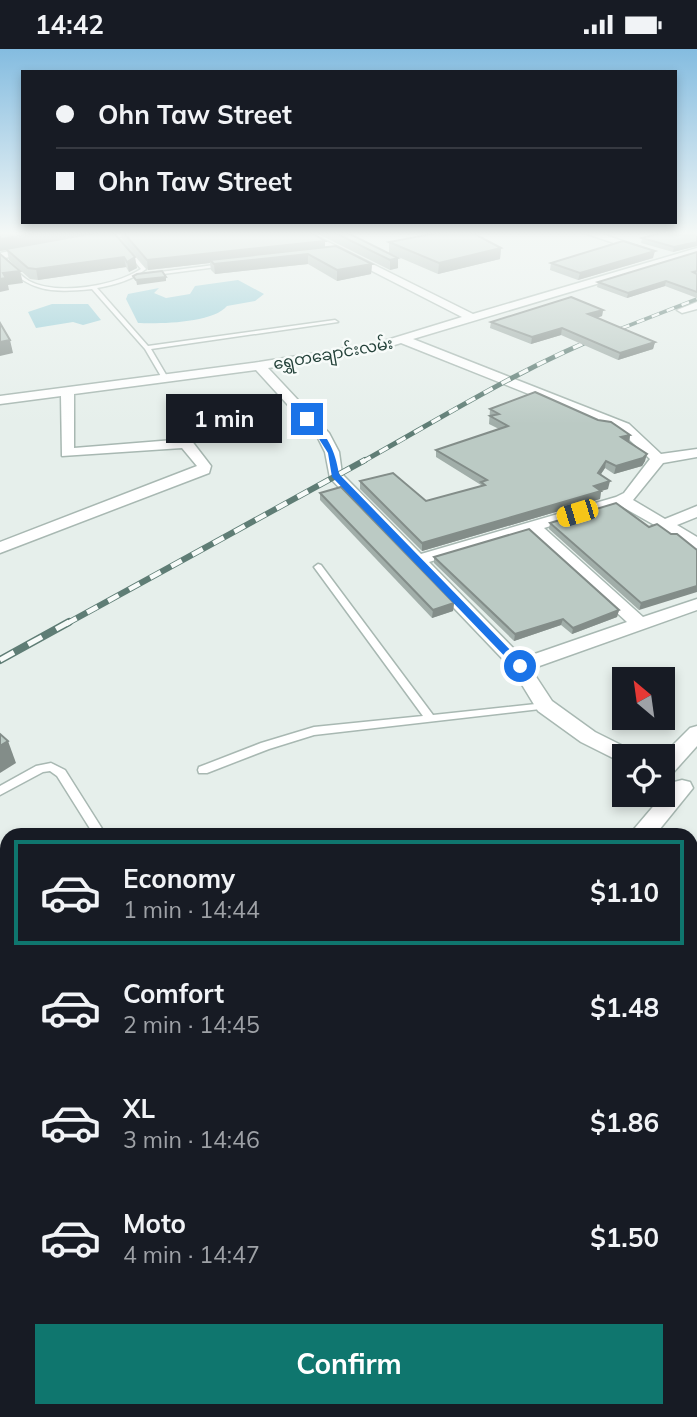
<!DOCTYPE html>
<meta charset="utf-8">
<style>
:root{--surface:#171b24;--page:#20242c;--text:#f1f3f6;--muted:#9ea1a6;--line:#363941;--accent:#0f766e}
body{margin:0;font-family:Mulish,"Noto Sans Myanmar",sans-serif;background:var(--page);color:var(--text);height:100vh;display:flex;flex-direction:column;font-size:26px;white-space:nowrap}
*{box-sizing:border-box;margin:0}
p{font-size:23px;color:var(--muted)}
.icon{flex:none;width:38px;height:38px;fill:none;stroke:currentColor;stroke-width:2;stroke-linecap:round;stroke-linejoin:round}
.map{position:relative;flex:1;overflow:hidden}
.sheet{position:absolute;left:0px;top:779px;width:698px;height:590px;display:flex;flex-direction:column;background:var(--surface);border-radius:21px 21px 0 0;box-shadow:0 4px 10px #0003}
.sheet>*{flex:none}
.top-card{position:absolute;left:21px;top:21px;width:656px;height:154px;border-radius:0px;box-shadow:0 4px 10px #0003;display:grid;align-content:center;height:154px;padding:0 35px;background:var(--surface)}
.needle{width:46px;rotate:331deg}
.fabs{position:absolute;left:612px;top:618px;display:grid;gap:14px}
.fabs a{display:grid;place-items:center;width:63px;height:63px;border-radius:0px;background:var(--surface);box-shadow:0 4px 10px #0003;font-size:35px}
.end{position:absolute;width:32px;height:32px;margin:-16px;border:9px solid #1a73e8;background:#fff;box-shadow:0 0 0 4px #fff}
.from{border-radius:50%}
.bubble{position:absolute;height:49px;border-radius:0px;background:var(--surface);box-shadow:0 4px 10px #0003;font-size:23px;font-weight:700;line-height:49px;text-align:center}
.car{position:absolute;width:21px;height:42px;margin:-21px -10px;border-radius:9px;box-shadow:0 0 5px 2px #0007;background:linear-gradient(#f5c518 24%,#345 0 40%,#f5c518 0 76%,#345 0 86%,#f5c518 0)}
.top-card b{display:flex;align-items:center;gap:24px;height:66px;font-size:26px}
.top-card b+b{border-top:2px solid var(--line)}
.top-card i{width:18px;height:18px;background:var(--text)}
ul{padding:12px 0 0;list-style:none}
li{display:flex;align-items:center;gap:21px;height:105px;margin:0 14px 10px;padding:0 21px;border:4px solid transparent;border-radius:0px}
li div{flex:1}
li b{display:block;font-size:26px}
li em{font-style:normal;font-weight:700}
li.selected{border-color:var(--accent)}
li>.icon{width:63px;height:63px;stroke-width:1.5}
.action{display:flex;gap:14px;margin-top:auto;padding:14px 35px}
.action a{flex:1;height:80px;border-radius:0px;background:var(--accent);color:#fff;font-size:28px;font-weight:700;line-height:80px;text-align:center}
.status{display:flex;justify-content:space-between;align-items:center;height:49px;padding:0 35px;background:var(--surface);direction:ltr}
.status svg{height:19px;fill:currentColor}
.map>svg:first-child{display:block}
</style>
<div class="status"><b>14:42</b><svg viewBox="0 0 49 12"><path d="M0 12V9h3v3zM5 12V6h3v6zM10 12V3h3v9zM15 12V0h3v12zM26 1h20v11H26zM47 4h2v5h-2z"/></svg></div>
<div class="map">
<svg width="697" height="1368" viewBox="0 0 697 1368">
<rect width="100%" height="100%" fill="#e6efeb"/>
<g fill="#8ec9d4">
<path d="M238,231L264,245L255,252L227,257C213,274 160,275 138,274L126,250L128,245L159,239L154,244L166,249L190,245L195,237Z"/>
<path d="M52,255H88L101,271L83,276L73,273L36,279L28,263Z"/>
</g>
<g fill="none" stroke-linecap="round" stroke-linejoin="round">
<defs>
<g id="lane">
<path d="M117,191H121L146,220C132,231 115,236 97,239L148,297L335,271L338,273L151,300L168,329L165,331L162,329L145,300L92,240C50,244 29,243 0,211V207C10,214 18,225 29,232C57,247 115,237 141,220Z"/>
<path d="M222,215L224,217L148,227L145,225Z"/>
<path d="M318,515L321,516L433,666L545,654L549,655L550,657L549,659L314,686L269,700L207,724H199L198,721L199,718L261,694L314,678L423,667L314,518Z"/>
<path d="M51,714L65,721L106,786H94L57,727L50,722L43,723L0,746V737L36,717Z"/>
<path d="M7,1036V1052L0,1055V1039Z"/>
</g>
<g id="street">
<path d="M120,183H145L87,194L82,191Z"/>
<path d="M296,183H308L473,265L697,199V205L413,290L629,375L661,405L697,400V408L663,414L633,451L665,470L697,457V468L677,476L697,488V500L619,456L544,479L643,568L697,550V561L531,620L552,652L595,683L633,702L636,707H625V715L581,693L538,662L513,621L330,429L325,403L318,389L256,321L74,345V399L186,390L191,391L211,417L209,424L0,504V493L197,417L182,399L62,407L61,347L0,355V347L259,313L374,295L462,268ZM401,294L619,381L650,410L624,444L616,448L421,505L342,425L339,403L329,384L268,319L375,302ZM529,483L627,573L523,609L429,513Z"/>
<path d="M581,183H596L649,201L641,203Z"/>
<path d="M35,197L38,198V202L0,210V204Z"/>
<path d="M697,253V260L682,264L677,261Z"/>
<path d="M697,677V697L671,726L663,728L662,707L690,679Z"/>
<path d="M682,731L690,733L693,739L655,786H629L674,733Z"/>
<path d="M76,1362H117L114,1368H73Z"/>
<path d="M639,1362H680L683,1368H642Z"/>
</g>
</defs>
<use href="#lane" stroke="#a8b8b2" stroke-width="3"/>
<use href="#street" stroke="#a8b8b2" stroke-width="3"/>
<use href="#lane" fill="#fff" fill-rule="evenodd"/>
<use href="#street" fill="#fff" fill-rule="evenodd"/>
<defs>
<path id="rail-far3" d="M607,285L697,250"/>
<path id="rail-far2" d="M362,413C443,368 524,317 611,283"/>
<path id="rail-far1" d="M66,575L365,411"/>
<path id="rail" d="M0,611L69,573"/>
</defs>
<use href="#rail-far3" stroke="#5f7d75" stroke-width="3.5"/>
<use href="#rail-far2" stroke="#5f7d75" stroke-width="5"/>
<use href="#rail-far1" stroke="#5f7d75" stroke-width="6"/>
<use href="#rail" stroke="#5f7d75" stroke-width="8"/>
<use href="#rail-far3" stroke="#f7fbf9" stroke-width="2.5" stroke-dasharray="8" stroke-linecap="butt"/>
<use href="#rail-far2" stroke="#f7fbf9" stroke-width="3.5" stroke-dasharray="10" stroke-linecap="butt"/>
<use href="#rail-far1" stroke="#f7fbf9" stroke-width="4.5" stroke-dasharray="12" stroke-linecap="butt"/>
<use href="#rail" stroke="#f7fbf9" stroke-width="5" stroke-dasharray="16" stroke-linecap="butt"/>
</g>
<g fill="#a1aea9">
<path d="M0,183H113L137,219L129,223L126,218L38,231L30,230L9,211L7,201L0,202Z"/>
<path d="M121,183L325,198L372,215L371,225L337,232L308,215L215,225L211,221L210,214L148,221L122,190Z"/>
<path d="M314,183H346L398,209V219L390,221Z"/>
<path d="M427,183H471L501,199L500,210L438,225L389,204V193L427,186Z"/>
<path d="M697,183V197L673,203L641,194L642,189Z"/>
<path d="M697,203V249L665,237L627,249L597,238L598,233Z"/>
<path d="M653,209L578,231L550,221L551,214Z"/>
<path d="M603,261L602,267L597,269L655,293L653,300L618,311L561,286L531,295L490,279L491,273Z"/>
<path d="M490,360L630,386L629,393L645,412L642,417L614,425L605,419L601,425L608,440L601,442L600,450L422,502L360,440V432L426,452L481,437V436L436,408V401L499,380L489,375Z"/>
<path d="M320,444L454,554L453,562L432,569L320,451Z"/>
<path d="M550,474L649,478L671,485L639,561L549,480Z"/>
<path d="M434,508L619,561L617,568L572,585L561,576L514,592L434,514Z"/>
<path d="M691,1031L697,1036V1088L691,1083Z"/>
<path d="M697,1152V1368H687L681,1362H691V1160Z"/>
</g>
<g fill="#838d89">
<path d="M41,183H106L0,202V190Z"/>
<path d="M325,192V201L210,211V214L148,221L147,211Z"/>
<path d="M697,193V197L673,203L674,198Z"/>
<path d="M501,199L500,210L438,225L439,214Z"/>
<path d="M655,202L653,209L578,231L580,224Z"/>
<path d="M308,205V215L215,225L214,215Z"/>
<path d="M124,208L126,218L38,231L36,220Z"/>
<path d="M135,208L137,219L129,223L127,213Z"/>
<path d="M398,209V219L390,221V211Z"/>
<path d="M372,215L371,225L337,232V221Z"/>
<path d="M20,222L23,234L8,236L9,241L0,243V230L3,224Z"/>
<path d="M166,228V232L137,236L136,231Z"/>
<path d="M666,232L665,237L627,249L628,244Z"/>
<path d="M603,261L602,267L587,272L588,265Z"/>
<path d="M562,279L561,286L531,295L532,288Z"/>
<path d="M10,291L13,304L0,307V293Z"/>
<path d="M655,293L653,300L618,311L620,304Z"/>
<path d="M630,386L629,394L621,388Z"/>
<path d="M647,405L645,412L642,417L614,425L616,417Z"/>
<path d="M606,412L605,419L597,431L598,424Z"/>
<path d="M610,432L608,440L601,442L600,450L422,502V494Z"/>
<path d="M697,537V543L639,561L641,554Z"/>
<path d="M454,554L453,562L432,569L433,561Z"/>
<path d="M619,561L617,568L572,585L573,579Z"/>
<path d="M563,570L561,576L514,592L515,585Z"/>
<path d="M8,692L16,714L0,724V697Z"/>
<path d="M697,831L696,838L691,842V836Z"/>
</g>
<g fill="#bbcac4" stroke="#838d89" stroke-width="2">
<path d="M0,183H41L0,190Z"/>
<path d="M101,183H113L135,208L127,213L124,208L36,220L28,219L6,200Z"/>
<path d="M123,183H310L325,192L147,211Z"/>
<path d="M333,183H346L398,209L390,211Z"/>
<path d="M435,183H471L501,199L439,214L389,193L437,184Z"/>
<path d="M665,183H697V193L674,198L642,189Z"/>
<path d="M623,192L655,202L580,224L551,214Z"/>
<path d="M336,197L372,215L337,221L308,205L214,215L210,211Z"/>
<path d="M697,203V222L693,223L697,225V243L666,232L628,244L598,233Z"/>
<path d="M0,205L20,222L3,224L6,229L0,230Z"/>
<path d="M162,222L166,228L136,231L133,227L137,225Z"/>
<path d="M571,248L603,261L588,265L655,293L620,304L562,279L532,288L491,273Z"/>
<path d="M0,274L10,291L0,293Z"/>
<path d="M535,343L598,371L611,373L630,386L621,388L647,405L643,409L616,417L606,412L598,424L610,432L594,437L601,442L422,494L360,432L393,424L426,452L485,436L481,433L487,431L436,401L508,377L490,367L499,365L490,360Z"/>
<path d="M341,438L454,554L433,561L320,444Z"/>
<path d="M616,454L649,478L657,475L671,485H677L697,501V537L641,554L550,474Z"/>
<path d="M529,480L619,561L573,579L563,570L515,585L434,508Z"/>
<path d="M0,685L8,692L0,697Z"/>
<path d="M697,810V831L691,836V811L694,813Z"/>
<path d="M691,1031L697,1036V1073L693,1078L691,1076Z"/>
<path d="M697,1153V1364L691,1358V1161Z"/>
<path d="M168,1362H221L226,1368H162Z"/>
<path d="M432,1362H594L600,1368H427Z"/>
<path d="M608,1362H642L648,1368H603Z"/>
</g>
<linearGradient id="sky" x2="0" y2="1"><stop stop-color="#84bce0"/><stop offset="0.49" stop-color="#f4f8f6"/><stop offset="1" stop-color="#f4f8f6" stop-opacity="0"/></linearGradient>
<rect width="697" height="375" fill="url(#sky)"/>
<path fill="#1a73e8" d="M305,368H310C327,387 335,400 339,425L523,614V619H516L332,428L328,404Z"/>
<g text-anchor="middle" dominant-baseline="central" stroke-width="5" stroke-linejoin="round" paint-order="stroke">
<g font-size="16" fill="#24423a" stroke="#f7fbf9">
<text transform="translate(333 304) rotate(-10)">ရွှေတချောင်းလမ်း</text>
</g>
</g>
</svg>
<div class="fabs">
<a><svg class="needle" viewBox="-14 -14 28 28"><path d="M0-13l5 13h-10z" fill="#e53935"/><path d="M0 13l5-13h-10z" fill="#9ea1a6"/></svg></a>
<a><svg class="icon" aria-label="locate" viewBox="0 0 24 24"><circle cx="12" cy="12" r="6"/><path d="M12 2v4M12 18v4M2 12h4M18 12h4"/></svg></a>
</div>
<i class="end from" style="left:520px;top:617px"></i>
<i class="end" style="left:307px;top:370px"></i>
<div class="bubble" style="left:166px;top:345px;width:116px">1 min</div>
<i class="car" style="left:577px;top:464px;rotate:253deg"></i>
<div class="top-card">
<b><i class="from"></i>Ohn Taw Street</b>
<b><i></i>Ohn Taw Street</b>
</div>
<section class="sheet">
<ul>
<li class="selected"><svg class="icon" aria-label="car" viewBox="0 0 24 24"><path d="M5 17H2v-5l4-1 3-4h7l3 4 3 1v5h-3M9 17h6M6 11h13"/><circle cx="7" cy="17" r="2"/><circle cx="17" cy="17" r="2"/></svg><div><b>Economy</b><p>1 min · 14:44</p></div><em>$1.10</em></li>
<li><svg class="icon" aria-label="car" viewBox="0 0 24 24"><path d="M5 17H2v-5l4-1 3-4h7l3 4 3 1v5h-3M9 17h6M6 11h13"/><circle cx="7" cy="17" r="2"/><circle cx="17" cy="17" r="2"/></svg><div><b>Comfort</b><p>2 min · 14:45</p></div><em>$1.48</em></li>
<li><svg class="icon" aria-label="car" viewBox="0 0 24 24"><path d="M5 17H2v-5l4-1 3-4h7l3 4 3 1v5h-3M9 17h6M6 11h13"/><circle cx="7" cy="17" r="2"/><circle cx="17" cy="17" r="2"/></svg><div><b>XL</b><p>3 min · 14:46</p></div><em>$1.86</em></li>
<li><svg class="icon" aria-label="car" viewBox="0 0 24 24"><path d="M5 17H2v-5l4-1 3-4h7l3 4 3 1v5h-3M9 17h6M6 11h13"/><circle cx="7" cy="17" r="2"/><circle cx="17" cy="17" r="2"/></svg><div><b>Moto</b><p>4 min · 14:47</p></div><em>$1.50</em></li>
</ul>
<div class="action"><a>Confirm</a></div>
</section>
</div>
